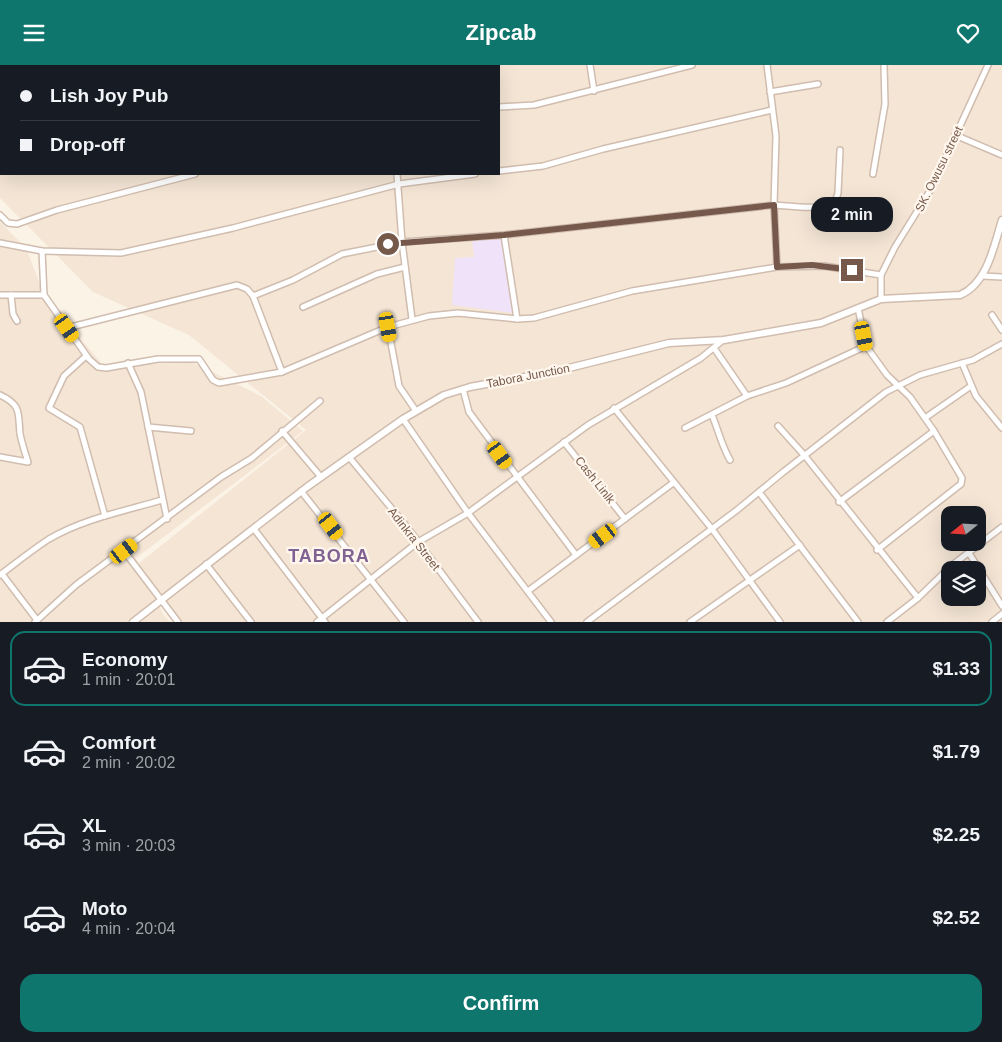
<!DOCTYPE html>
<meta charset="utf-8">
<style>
:root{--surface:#171b24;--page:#20242c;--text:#f1f3f6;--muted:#9ea1a6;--line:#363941;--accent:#0f766e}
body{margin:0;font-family:Arial,sans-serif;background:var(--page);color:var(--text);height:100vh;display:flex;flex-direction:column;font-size:19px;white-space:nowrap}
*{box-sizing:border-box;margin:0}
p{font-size:16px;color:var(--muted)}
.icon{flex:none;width:28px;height:28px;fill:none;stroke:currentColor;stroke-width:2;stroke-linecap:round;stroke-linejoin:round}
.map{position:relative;height:557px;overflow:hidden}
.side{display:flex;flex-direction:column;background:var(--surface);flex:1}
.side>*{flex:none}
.top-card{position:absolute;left:0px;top:0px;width:500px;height:110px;box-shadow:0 5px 20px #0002;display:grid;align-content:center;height:110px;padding:0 20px;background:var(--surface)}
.needle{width:32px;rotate:252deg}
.fabs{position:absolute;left:941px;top:441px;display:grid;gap:10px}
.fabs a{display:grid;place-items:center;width:45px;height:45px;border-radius:10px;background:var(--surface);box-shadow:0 5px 20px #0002;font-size:25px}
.end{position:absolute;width:22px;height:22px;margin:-11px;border:6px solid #76594b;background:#fff;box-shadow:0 0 0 2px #fff}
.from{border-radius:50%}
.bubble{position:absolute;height:35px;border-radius:15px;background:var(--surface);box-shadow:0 5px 20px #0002;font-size:16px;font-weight:800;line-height:35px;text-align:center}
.car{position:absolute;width:15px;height:30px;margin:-15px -8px;border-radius:6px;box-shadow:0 0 4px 1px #0007;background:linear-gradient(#f5c518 24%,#345 0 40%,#f5c518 0 76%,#345 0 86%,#f5c518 0)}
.top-card b{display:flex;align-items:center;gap:18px;height:48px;font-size:19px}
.top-card b+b{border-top:1px solid var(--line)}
.top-card i{width:12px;height:12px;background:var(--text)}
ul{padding:9px 0 0;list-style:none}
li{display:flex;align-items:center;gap:15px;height:75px;margin:0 10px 8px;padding:0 10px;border:2px solid transparent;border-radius:15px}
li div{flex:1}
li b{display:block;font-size:19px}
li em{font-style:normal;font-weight:800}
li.active{border-color:var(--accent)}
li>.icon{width:45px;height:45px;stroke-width:1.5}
.action{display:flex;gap:10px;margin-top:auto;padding:10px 20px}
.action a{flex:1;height:58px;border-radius:15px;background:var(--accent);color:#fff;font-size:20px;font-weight:800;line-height:58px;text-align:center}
header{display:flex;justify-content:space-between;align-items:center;height:65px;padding:0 20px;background:var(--accent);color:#fff;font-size:22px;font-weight:800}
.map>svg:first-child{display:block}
</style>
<header><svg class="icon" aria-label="menu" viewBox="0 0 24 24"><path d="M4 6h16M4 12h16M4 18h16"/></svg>Zipcab<svg class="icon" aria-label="heart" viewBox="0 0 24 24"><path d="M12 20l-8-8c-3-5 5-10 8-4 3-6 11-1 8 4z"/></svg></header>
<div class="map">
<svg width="1002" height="557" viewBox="0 0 1002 557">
<rect width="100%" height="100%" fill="#fcf3e7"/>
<path fill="#f4e5d5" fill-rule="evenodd" d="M0,0H1002V557H181L139,500L163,549L170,557H0V157L26,183L44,230L102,299L194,298L261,331L303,366L136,493L138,499L306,365L189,270L93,227L0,133ZM1,1H499V109H1ZM950,450H978V478H950ZM950,505H978V532H950Z"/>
<path fill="#f0e3f9" d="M503,172L514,248L452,240L455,193L474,192L472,174Z"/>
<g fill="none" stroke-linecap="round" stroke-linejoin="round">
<defs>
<g id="minor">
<path d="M44,0V1"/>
<path d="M109,0L110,1"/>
<path d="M590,0L594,26"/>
<path d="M767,0L776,71L774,140L777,202L824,201L881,210"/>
<path d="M136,1L141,0"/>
<path d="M280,1V0"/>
<path d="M336,1L337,0"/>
<path d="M770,27L818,19"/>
<path d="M499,42L534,40L692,0"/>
<path d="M955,70L1002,90"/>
<path d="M0,100L1,99"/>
<path d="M499,106L543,101L603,84L772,45"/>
<path d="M397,109L402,177L504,170L774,140C794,141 817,146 835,137L838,128L840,85"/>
<path d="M873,109L885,39L884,0"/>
<path d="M0,150L8,158L17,159L57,145L195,109"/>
<path d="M504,170L517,254"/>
<path d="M0,178L42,186L121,188L233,163L399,119L475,109"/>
<path d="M42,186L44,230L89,294L98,302L106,303L158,294H199L213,315L219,318L282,307L388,262L429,251L458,248L517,254L534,253L632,226L777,202"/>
<path d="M982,211L1002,212"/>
<path d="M0,230H44"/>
<path d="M11,230L13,249L17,256"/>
<path d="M253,231L293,215L342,189L402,177L412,254"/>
<path d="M881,234V210L895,182L931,124L988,0"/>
<path d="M303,242L377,209L405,202"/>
<path d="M858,243L866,281L887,310L910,332L934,366L962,413L961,419L877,485"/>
<path d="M992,250L1002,265"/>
<path d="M388,262L399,321L416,346"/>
<path d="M67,263L237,220L247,224L253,231L282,307"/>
<path d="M714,283L747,331"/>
<path d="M86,291L64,311L49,343L80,362L105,451"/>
<path d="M128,298L141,327L167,454"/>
<path d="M962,298L976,331L1002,363"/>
<path d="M463,324L469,347L576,490"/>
<path d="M0,330C22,340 18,349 20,369C22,378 25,388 28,397L0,392"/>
<path d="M614,343L712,464L780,557"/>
<path d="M712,350C719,367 721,379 730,395"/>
<path d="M925,353L971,321"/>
<path d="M403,354L468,448L551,557"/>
<path d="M778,361L805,391L918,533"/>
<path d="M148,362L191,366"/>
<path d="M685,363L747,331L786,318L866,281"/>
<path d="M282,366L321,412"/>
<path d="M564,377L625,454"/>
<path d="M349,392L407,462L478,557"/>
<path d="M301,426L404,557"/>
<path d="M759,427L858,557"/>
<path d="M839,437L934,366"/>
<path d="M254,464L325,557"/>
<path d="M124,486L178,557"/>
<path d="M969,488L1002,541"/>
<path d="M206,499L251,557"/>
<path d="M2,509L37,555"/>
<path d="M0,510C16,498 32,485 49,474C83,454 124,446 162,435"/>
<path d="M528,526L673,418"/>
<path d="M35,557L76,520L221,412L252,393L320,336"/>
<path d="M317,557L418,477L468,448L588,360L701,293L723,275"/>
<path d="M587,557L737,445L782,408L886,327L920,310L973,295L1002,279"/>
<path d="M690,557L800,480"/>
<path d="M887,557L918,533L951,501L1002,462"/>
<path d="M992,557L1002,549"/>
</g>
<path id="tertiary" d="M133,557L307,422L403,354L444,330L470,322L557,306L669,278L724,275L821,258L881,234L960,230C987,219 994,181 1002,155"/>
</defs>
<use href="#minor" stroke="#d0bdaf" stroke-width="8"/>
<use href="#tertiary" stroke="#d0bdaf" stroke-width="9"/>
<use href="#minor" stroke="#fff" stroke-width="5"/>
<use href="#tertiary" stroke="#fff" stroke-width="6"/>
</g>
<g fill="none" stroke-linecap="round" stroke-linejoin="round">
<path stroke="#76594b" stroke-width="6" d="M388,179L504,170L774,140L777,202L812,200L852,205"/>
</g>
<g text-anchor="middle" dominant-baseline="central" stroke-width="4.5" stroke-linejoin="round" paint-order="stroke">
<g font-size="12" fill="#76594b" stroke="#fff7ed">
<text transform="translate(939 104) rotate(-64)">SK. Owusu street</text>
<text transform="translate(528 311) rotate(-11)">Tabora Junction</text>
<text transform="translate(595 415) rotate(52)">Cash Linlk</text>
<text transform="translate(414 474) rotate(52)">Adinkra Street</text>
</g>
<g font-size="18" font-weight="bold" letter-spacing="1" fill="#806392" stroke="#fff7ed">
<text x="329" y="491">TABORA</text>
</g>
</g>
</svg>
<div class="fabs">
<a><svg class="needle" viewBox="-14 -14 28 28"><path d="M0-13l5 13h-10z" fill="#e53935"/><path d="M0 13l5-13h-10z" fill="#9ea1a6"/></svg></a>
<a><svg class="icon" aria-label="layers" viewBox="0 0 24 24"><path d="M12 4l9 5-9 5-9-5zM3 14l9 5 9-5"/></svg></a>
</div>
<i class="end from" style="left:388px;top:179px"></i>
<i class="end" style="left:852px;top:205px"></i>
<div class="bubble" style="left:811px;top:132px;width:82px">2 min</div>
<i class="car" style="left:388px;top:262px;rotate:170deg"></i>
<i class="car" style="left:67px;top:263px;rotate:145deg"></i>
<i class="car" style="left:864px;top:271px;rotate:169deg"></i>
<i class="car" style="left:500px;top:390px;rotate:144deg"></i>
<i class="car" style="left:331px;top:461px;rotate:143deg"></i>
<i class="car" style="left:603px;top:471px;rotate:234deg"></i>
<i class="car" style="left:124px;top:486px;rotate:53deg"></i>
<div class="top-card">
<b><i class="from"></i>Lish Joy Pub</b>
<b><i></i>Drop-off</b>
</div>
</div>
<section class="side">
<ul>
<li class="active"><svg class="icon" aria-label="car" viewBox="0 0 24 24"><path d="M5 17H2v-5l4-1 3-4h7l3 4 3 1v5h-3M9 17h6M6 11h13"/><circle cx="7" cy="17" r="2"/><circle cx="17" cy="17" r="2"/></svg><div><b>Economy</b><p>1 min · 20:01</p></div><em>$1.33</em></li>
<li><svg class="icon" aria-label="car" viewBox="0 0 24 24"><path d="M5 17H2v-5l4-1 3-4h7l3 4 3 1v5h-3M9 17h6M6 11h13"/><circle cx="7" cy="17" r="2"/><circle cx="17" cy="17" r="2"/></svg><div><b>Comfort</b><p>2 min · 20:02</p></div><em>$1.79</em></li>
<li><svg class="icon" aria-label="car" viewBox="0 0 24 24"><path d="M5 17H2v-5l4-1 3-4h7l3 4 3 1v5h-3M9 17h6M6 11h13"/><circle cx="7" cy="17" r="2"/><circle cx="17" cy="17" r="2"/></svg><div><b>XL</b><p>3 min · 20:03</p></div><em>$2.25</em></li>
<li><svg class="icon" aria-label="car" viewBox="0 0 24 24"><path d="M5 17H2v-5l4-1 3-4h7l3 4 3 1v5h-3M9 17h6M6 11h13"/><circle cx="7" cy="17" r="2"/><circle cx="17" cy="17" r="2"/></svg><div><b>Moto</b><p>4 min · 20:04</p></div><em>$2.52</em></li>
</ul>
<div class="action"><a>Confirm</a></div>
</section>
